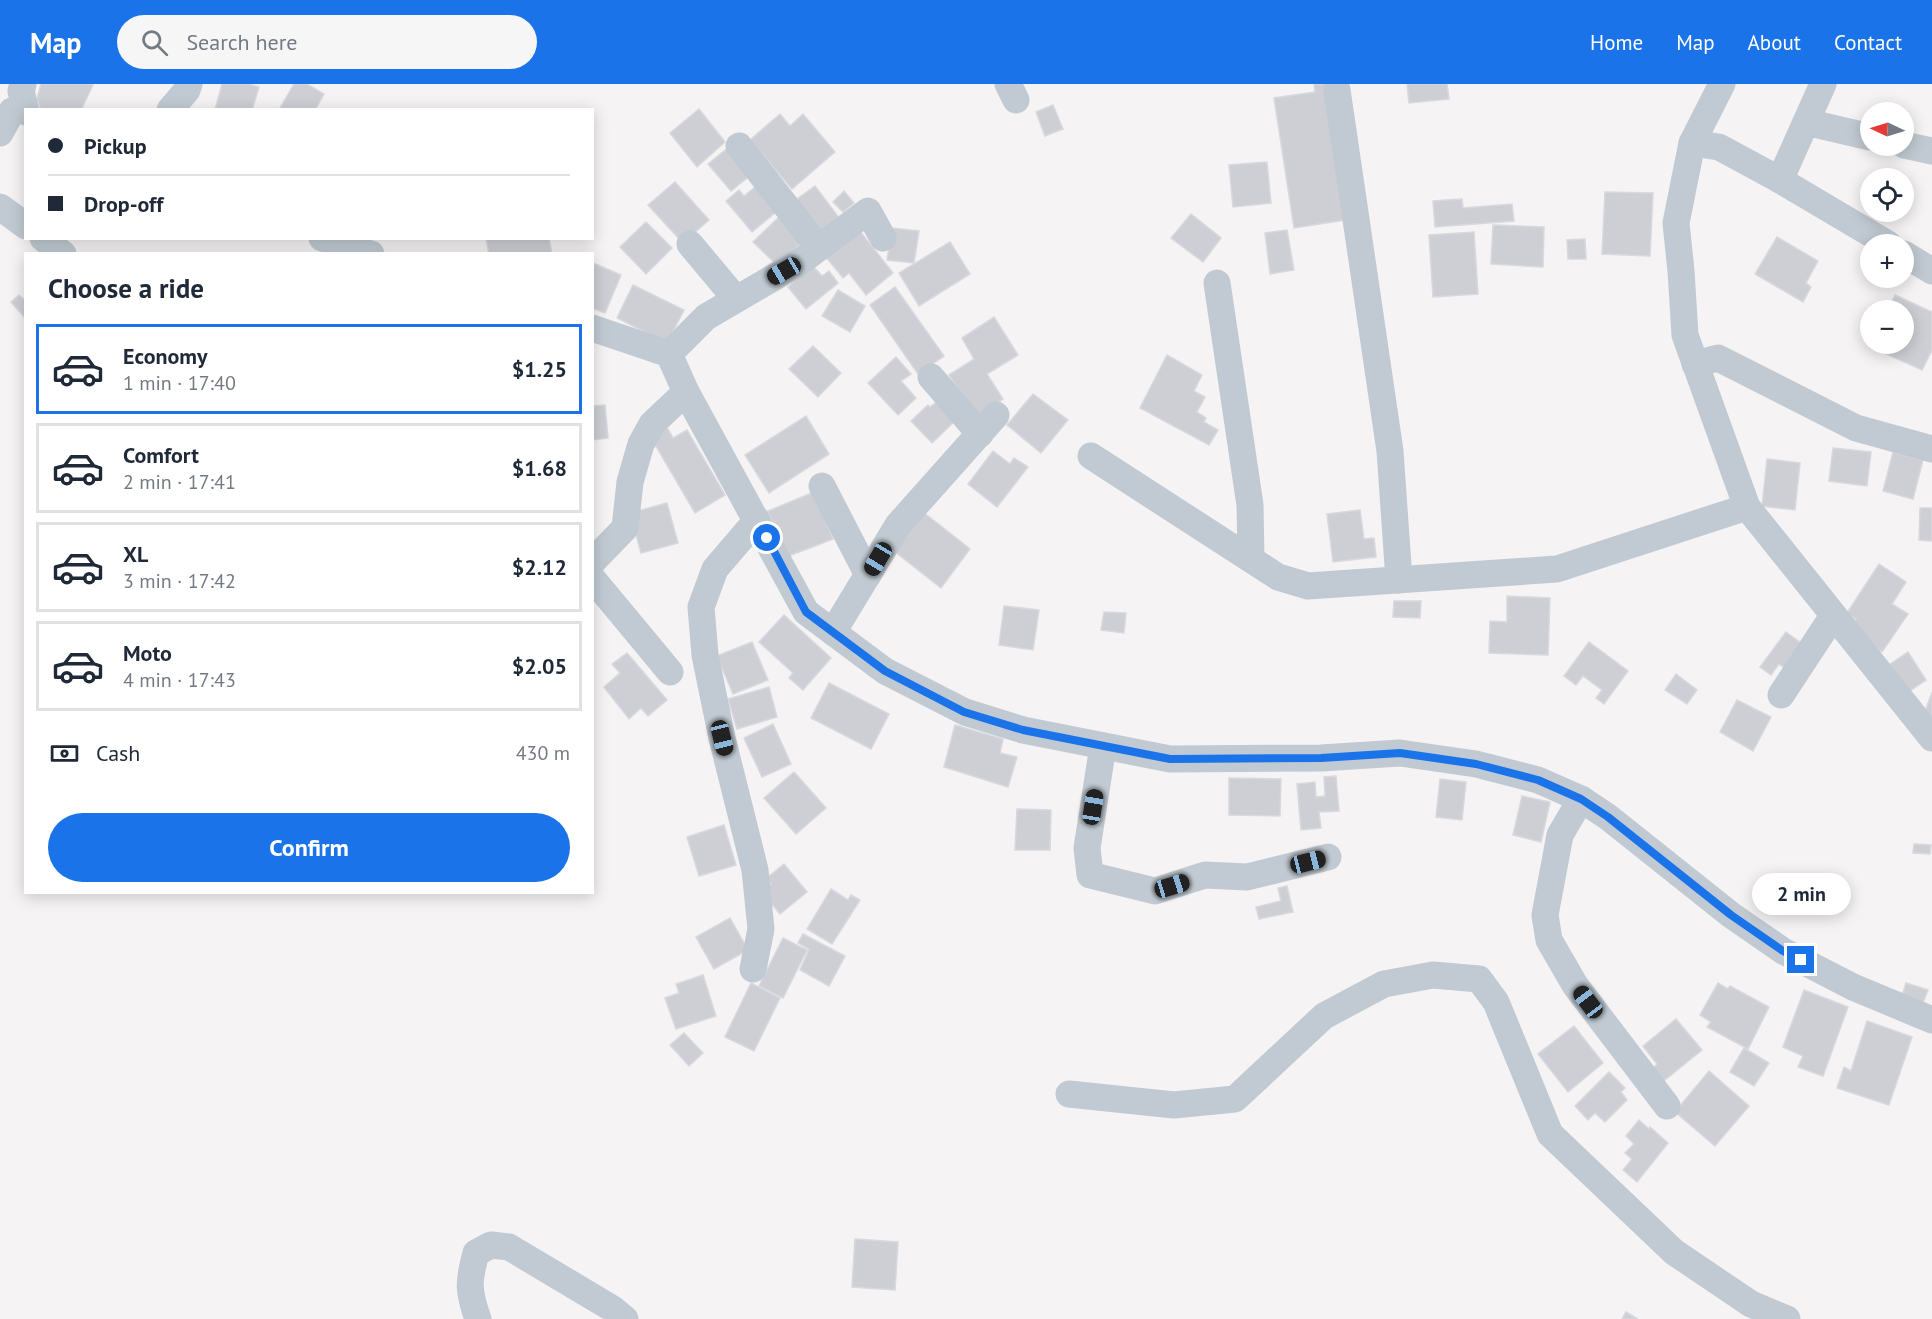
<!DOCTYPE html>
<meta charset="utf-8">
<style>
:root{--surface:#fff;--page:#f6f6f7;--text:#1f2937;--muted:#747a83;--line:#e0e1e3;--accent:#1a73e8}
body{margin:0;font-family:"PT Sans",sans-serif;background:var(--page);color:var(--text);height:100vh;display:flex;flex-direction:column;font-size:22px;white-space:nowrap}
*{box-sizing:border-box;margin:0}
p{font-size:20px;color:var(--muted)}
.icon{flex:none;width:33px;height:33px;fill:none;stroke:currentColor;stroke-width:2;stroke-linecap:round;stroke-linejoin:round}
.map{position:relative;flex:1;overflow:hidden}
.panel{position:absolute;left:24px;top:168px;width:570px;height:642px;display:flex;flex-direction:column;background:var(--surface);border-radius:0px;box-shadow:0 3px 15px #0003}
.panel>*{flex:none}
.top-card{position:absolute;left:24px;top:24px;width:570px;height:132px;border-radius:0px;box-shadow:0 3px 15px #0003;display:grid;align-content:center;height:132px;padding:0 24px;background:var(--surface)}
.needle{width:39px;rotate:274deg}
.fabs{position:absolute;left:1860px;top:18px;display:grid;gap:12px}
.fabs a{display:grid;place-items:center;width:54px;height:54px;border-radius:50%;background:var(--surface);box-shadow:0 3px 15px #0003;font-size:30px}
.end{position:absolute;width:27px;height:27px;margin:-14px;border:8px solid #1a73e8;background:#fff;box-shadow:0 0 0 3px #fff}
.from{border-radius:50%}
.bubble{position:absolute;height:42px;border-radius:21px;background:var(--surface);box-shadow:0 3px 15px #0003;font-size:20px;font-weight:700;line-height:42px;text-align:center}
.car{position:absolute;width:18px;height:36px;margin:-18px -9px;border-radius:8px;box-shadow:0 0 4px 2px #0007;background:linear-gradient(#222 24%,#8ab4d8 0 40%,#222 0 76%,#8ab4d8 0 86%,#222 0)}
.top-card b{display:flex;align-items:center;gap:21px;height:57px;font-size:22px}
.top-card b+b{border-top:2px solid var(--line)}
.top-card i{width:15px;height:15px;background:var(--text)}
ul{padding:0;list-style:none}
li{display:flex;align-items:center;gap:18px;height:90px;margin:0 12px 9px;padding:0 12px;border:3px solid var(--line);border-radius:0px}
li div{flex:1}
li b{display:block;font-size:22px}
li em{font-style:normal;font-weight:700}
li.current{border-color:var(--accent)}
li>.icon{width:54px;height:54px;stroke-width:1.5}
h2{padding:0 24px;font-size:27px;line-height:72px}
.pay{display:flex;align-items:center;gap:15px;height:66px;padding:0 24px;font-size:22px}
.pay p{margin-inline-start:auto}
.button{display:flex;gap:12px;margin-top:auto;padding:12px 24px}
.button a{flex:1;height:69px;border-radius:36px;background:var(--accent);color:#fff;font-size:24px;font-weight:700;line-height:69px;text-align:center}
header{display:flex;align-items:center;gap:36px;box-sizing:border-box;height:84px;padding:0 30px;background:var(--accent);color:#fff}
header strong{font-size:28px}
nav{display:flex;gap:33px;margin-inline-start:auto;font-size:21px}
.search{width:420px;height:54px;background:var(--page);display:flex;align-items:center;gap:15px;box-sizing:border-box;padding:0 21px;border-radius:33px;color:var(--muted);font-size:22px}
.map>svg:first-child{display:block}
</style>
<header>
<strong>Map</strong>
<div class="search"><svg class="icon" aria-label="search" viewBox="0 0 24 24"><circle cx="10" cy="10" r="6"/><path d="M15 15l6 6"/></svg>Search here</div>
<nav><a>Home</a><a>Map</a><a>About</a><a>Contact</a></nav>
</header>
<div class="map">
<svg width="1932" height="1235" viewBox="0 0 1932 1235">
<rect width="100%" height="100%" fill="#f5f3f3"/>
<g fill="#cdcfd5" stroke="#d7d9de" stroke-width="1.5">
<path d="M41,0H90L93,1L81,26H41L37,15Z"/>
<path d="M222,0H248L259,3L252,26H215Z"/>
<path d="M294,0H307L324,10L315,26H279Z"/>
<path d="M1314,0H1325L1345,136L1294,144L1274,14L1315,8Z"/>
<path d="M1407,0H1447L1449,15L1409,19Z"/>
<path d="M1053,21L1063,45L1045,52L1036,28Z"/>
<path d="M699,25L725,58L697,83L670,49Z"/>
<path d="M780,30L790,42L803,30L835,68L792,105L750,56Z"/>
<path d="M729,63L752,90L731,107L708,80Z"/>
<path d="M1267,78L1271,119L1233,123L1229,81Z"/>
<path d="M675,98L709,136L683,159L648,121Z"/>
<path d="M760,99L781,124L752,148L726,117L739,106L744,112Z"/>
<path d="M815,102L840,135L816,154L789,121Z"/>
<path d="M844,107L854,119L843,128L833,118Z"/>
<path d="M1605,108L1653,109L1650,172L1602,170Z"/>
<path d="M1462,115L1463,124L1512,120L1514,137L1435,143L1433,117Z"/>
<path d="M1191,130L1221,154L1203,178L1171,154Z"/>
<path d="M780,132L804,156L778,182L753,158Z"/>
<path d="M646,138L672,164L646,190L620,163Z"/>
<path d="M1493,141L1544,143L1543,183L1491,180Z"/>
<path d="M892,144L919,147L914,179L887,176Z"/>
<path d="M859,146L893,189L866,211L849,189L843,194L826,173Z"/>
<path d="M1287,146L1294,186L1270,190L1265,149Z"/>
<path d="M1474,148L1478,210L1433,213L1429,151Z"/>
<path d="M1777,153L1818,177L1806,199L1811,203L1803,218L1755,190Z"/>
<path d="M486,154H549L552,170H489Z"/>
<path d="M1585,155L1586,175H1568L1567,156Z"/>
<path d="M950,158L970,190L919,222L899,189Z"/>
<path d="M593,179L621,191L605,229L592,224Z"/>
<path d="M813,182L822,192L829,187L838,199L806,225L788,203Z"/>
<path d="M633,201L684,226L667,259L617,234Z"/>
<path d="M895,203L944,272L918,290L870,221Z"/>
<path d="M838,206L865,222L850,248L822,232Z"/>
<path d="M19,211L23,215L26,212V235L11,218Z"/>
<path d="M1895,211L1932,228V266L1922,286L1871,263L1873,260H1904V226H1888Z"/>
<path d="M994,233L1018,271L987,290L1003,315L976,334L949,291L974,275L962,254Z"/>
<path d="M813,262L841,289L818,313L789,285Z"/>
<path d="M1167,271L1202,291L1194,307L1205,313L1197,328L1206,334L1204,338L1218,346L1209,361L1140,324Z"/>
<path d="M896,273L911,290L901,297L916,314L898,331L868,299Z"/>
<path d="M1033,310L1068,336L1041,369L1007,341Z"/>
<path d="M939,316L957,335L932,359L911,337L928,321L930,323Z"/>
<path d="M605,321L608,354L592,356V322Z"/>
<path d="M806,332L829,370L769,409L745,371Z"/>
<path d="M666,342L673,354L687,346L725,411L695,429L650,352Z"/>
<path d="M1833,364L1871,368L1867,402L1829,397Z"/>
<path d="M993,367L1010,380L1014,374L1028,383L997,423L968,400Z"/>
<path d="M1893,368L1923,376L1913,415L1883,407Z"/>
<path d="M1767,375L1800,379L1795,426L1762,422Z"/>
<path d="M814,408L833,455L786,473L768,427Z"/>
<path d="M667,419L678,459L641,469L630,429Z"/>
<path d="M1920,424H1932V457L1919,456Z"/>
<path d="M1360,426L1364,455L1374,454L1376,473L1333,478L1327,430Z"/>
<path d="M923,428L970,465L941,504L894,467Z"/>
<path d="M1879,480L1906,498L1892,520L1908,530L1882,568L1848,546L1856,535L1847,529Z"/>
<path d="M1507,512L1550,514L1548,571L1489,569L1490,537L1507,538Z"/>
<path d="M1394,517H1421L1420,534L1393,533Z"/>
<path d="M1004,522L1039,526L1033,566L999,561Z"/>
<path d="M1104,528L1126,529L1124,549L1101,546Z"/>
<path d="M784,531L831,574L803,606L789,594L793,589L759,558Z"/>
<path d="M1786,548L1805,562L1787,586L1779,580L1771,591L1760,583Z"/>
<path d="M752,558L768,596L733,610L717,572Z"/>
<path d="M1589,558L1628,587L1604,620L1596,614L1602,606L1583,592L1576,601L1564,592Z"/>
<path d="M1908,568L1926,596L1904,611L1886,583Z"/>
<path d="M627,569L667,616L648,632L641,624L629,635L604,603L620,589L612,580Z"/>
<path d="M1676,590L1697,606L1687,620L1665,606Z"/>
<path d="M829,599L889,630L871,665L811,634Z"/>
<path d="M769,603L777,633L737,645L728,615Z"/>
<path d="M1932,608V636L1923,633Z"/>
<path d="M1737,616L1771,633L1753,667L1720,648Z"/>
<path d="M773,640L791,680L762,693L744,654Z"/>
<path d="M955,641L1003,655L1000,669L1017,673L1008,703L944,683Z"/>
<path d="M794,688L826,724L796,750L764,714Z"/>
<path d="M1336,692L1339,727L1319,728L1321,744L1301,746L1297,700L1315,698L1316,713L1325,712L1324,693Z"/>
<path d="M1229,694L1281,695L1280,732L1229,731Z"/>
<path d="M1440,695L1466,698L1462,736L1436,733Z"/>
<path d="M1522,712L1550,718L1541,758L1513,751Z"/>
<path d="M1017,725L1051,726L1050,766H1015Z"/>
<path d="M724,741L736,781L699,792L687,753Z"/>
<path d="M1914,760L1931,761L1930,770L1913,769Z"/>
<path d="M784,780L807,808L780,830L762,808L771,800L767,794Z"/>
<path d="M1287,802L1293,828L1259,835L1256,823L1281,817L1278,804Z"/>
<path d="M831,805L848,816L851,811L860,816L832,860L807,845Z"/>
<path d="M730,834L748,866L714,885L696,853Z"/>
<path d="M803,850L845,872L829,902L800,886L809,865L798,859Z"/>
<path d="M783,854L807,866L783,914L759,902Z"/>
<path d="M703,891L716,932L676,945L665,914L679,909L676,900Z"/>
<path d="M751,899L780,914L754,967L725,953Z"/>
<path d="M1718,899L1728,905L1730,902L1769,923L1748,965L1707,943L1711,938L1700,931Z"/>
<path d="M1906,899L1928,906L1923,919L1902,912Z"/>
<path d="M1804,906L1848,923L1823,992L1798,983L1803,972L1783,963Z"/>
<path d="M1676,935L1702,966L1660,1000L1650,987L1657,980L1643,962Z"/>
<path d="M1867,937L1912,953L1889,1021L1837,1004L1844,983L1851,987Z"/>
<path d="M1574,942L1603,979L1568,1008L1538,970Z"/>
<path d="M684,949L703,969L689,982L670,961Z"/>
<path d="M1744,964L1769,979L1754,1002L1730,988Z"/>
<path d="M1709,987L1749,1022L1715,1062L1675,1028Z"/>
<path d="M1609,988L1625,1004L1621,1008L1627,1016L1605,1038L1595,1029L1588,1036L1575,1022Z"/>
<path d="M1639,1036L1649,1045L1650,1043L1668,1059L1637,1098L1623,1086L1632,1075L1625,1069L1634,1060L1626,1052Z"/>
<path d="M855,1155L898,1158L895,1206L852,1203Z"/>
<path d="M1626,1228L1638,1235H1622Z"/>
</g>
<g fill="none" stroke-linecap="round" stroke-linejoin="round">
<g stroke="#c1cad2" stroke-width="27">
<path d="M23,0L21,7L26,28"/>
<path d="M1008,0L1016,16"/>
<path d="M1722,0L1692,59L1676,139L1681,187L1685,251L1747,423L1932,654"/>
<path d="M1337,6L1390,367L1399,496"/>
<path d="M170,26L187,6L189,0"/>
<path d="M1806,38L1870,53"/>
<path d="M0,49L12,27L24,26"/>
<path d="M1692,59L1719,63L1780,96L1888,160"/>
<path d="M1904,61L1932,67"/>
<path d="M739,62L819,164"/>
<path d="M1780,96L1823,0"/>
<path d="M0,123L26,142"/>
<path d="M43,154L63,170"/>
<path d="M322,154L371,170"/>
<path d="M690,160L736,215"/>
<path d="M1904,170L1932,187"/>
<path d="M1217,199L1250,421L1251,475"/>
<path d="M592,244L669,270L686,308L806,528L885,587L965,628L1023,646L1170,675L1321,674L1400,669L1476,680L1538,696L1581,715L1608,733L1731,831L1783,867L1853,903L1932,936"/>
<path d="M669,270L706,233L800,178L868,127L883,154"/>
<path d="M1695,280L1718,274L1856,344L1932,365"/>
<path d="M931,293L980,350"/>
<path d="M1091,372L1278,493L1308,502L1557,485L1747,423"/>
<path d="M822,402L868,491"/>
<path d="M592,478L625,444L630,398L641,360L652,340L686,308"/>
<path d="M592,494L670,588"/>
<path d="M833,548L898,441L996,331"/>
<path d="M1781,611L1833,532"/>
<path d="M1103,662L1087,764L1090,791L1155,807L1205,791L1247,793L1328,773"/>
<path d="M1581,715L1560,751L1545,831L1549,856L1575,901L1667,1022"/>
<path d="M753,885L761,845L755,786L722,654L705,571L701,523L715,485L757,436"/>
<path d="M1069,1010L1174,1021L1235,1015L1324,932L1384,900L1433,891L1479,895L1496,918L1550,1050L1674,1168L1751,1220L1787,1235"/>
<path d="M478,1235C468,1207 468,1198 476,1169L491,1161L509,1163L613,1225L625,1235"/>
</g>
</g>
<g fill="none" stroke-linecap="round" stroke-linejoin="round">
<path stroke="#1a73e8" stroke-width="8" d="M767,454L806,528L885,587L964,628L1023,646L1170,675L1321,674L1400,669L1476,680L1538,696L1581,715L1608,733L1731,831L1783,867L1801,876"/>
</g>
</svg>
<div class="fabs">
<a><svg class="needle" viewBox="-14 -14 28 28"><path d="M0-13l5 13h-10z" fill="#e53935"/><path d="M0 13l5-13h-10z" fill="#747a83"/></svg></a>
<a><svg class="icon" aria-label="locate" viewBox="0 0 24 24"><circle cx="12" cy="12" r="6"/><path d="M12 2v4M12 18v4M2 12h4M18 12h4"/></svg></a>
<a>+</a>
<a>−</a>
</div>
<i class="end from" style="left:767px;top:454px"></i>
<i class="end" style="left:1801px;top:876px"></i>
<div class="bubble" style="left:1752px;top:789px;width:99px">2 min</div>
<i class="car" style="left:784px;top:187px;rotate:240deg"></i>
<i class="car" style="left:878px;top:475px;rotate:211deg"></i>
<i class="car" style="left:722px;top:654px;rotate:166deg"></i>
<i class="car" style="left:1093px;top:723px;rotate:9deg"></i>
<i class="car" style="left:1308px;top:778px;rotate:76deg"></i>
<i class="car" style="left:1172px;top:802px;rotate:73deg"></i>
<i class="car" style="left:1588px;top:918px;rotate:323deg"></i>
<div class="top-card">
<b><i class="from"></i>Pickup</b>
<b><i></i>Drop-off</b>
</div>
<section class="panel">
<h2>Choose a ride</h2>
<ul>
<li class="current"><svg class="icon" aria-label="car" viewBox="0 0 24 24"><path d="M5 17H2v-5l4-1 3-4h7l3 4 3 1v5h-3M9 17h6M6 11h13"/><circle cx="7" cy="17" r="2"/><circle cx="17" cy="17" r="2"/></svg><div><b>Economy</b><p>1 min · 17:40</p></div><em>$1.25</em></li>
<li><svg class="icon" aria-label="car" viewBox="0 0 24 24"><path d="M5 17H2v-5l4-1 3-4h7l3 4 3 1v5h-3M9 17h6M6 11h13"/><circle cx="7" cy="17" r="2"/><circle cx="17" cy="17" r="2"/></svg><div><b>Comfort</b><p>2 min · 17:41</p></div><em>$1.68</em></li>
<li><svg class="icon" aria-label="car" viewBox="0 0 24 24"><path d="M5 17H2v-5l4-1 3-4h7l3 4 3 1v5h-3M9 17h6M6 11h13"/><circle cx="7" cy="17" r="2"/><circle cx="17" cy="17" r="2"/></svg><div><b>XL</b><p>3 min · 17:42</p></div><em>$2.12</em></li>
<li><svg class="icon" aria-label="car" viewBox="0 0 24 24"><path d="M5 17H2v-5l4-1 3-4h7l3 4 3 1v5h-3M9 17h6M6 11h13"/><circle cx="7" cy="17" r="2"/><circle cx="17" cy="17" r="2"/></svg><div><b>Moto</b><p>4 min · 17:43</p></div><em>$2.05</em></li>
</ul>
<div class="pay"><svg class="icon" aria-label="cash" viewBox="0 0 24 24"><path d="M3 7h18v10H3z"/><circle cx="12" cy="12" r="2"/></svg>Cash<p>430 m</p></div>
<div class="button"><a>Confirm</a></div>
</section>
</div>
